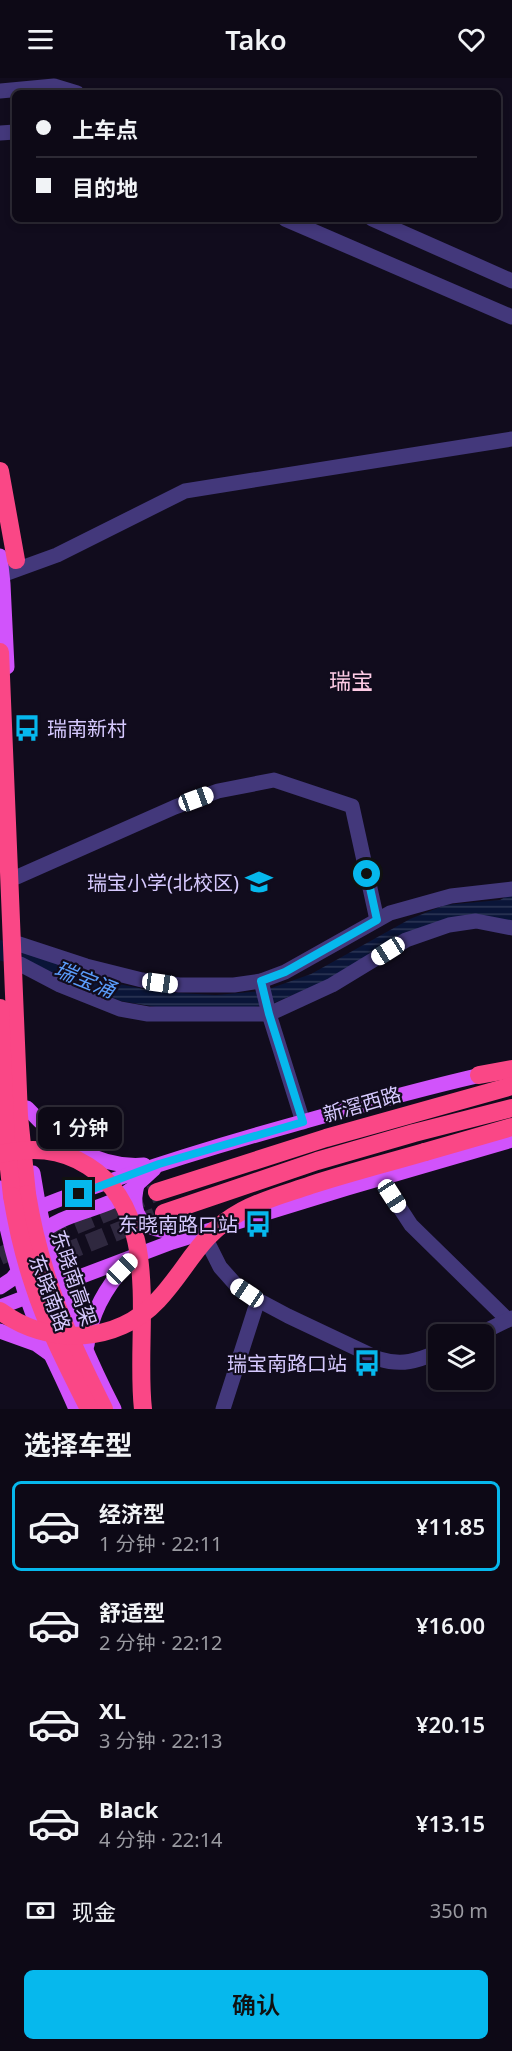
<!DOCTYPE html>
<html lang="zh">
<meta charset="utf-8">
<style>
:root{--surface:#0d0916;--page:#1b1723;--text:#f1f3f6;--muted:#9a9aa1;--line:#2d2a35;--accent:#06b8ed}
body{margin:0;font-family:"Noto Sans","Noto Sans SC",sans-serif;background:var(--page);color:var(--text);height:100vh;display:flex;flex-direction:column;font-size:22px;white-space:nowrap}
*{box-sizing:border-box;margin:0}
p{font-size:20px;color:var(--muted)}
.icon{flex:none;width:33px;height:33px;fill:none;stroke:currentColor;stroke-width:2;stroke-linecap:round;stroke-linejoin:round}
.map{position:relative;height:1331px;overflow:hidden}
.sheet{display:flex;flex-direction:column;background:var(--surface);flex:1}
.sheet>*{flex:none}
.top-card{position:absolute;left:12px;top:12px;width:489px;height:132px;border-radius:9px;box-shadow:0 3px 9px #0003,0 0 0 2px var(--line);display:grid;align-content:center;height:132px;padding:0 24px;background:var(--surface)}
.fabs{position:absolute;left:428px;top:1246px;display:grid;gap:12px}
.fabs a{display:grid;place-items:center;width:66px;height:66px;border-radius:9px;background:var(--surface);box-shadow:0 3px 9px #0003,0 0 0 2px var(--line);font-size:30px}
.end{position:absolute;width:27px;height:27px;margin:-14px;border:8px solid #06b8ed;background:#111;box-shadow:0 0 0 3px #111}
.from{border-radius:50%}
.bubble{position:absolute;height:42px;border-radius:9px;background:var(--surface);box-shadow:0 3px 9px #0003,0 0 0 2px var(--line);font-size:20px;font-weight:600;line-height:42px;text-align:center}
.car{position:absolute;width:18px;height:36px;margin:-18px -9px;border-radius:8px;box-shadow:0 0 4px 2px #0007;background:linear-gradient(#fff 24%,#345 0 40%,#fff 0 76%,#345 0 86%,#fff 0)}
.top-card b{display:flex;align-items:center;gap:21px;height:57px;font-size:22px}
.top-card b+b{border-top:2px solid var(--line)}
.top-card i{width:15px;height:15px;background:var(--text)}
ul{padding:0;list-style:none}
li{display:flex;align-items:center;gap:18px;height:90px;margin:0 12px 9px;padding:0 12px;border:3px solid transparent;border-radius:9px}
li div{flex:1}
li b{display:block;font-size:22px}
li em{font-style:normal;font-weight:600}
li.current{border-color:var(--accent)}
li>.icon{width:54px;height:54px;stroke-width:1.5}
h2{padding:0 24px;font-size:27px;line-height:72px}
.pay{display:flex;align-items:center;gap:15px;height:66px;padding:0 24px;font-size:22px}
.pay p{margin-inline-start:auto}
.action{display:flex;gap:12px;margin-top:auto;padding:12px 24px}
.action a{flex:1;height:69px;border-radius:9px;background:var(--accent);color:#111;font-size:24px;font-weight:600;line-height:69px;text-align:center}
header{display:flex;justify-content:space-between;align-items:center;height:78px;padding:0 24px;background:var(--surface);font-size:27px;font-weight:600}
.map>svg:first-child{display:block}
</style>
<header><svg class="icon" aria-label="menu" viewBox="0 0 24 24"><path d="M4 6h16M4 12h16M4 18h16"/></svg>Tako<svg class="icon" aria-label="heart" viewBox="0 0 24 24"><path d="M12 20l-8-8c-3-5 5-10 8-4 3-6 11-1 8 4z"/></svg></header>
<div class="map">
<svg width="512" height="1331" viewBox="0 0 512 1331">
<defs>
<pattern id="water-rules" width="6" height="5" patternUnits="userSpaceOnUse" patternTransform="scale(1.5)"><rect width="6" height="5" fill="#0a1538"/><path d="M0 2.5h6" fill="none" stroke="#2d3656"/></pattern>
</defs>
<rect width="100%" height="100%" fill="#110c1d"/>
<path fill="url(#water-rules)" d="M512,815V846L474,840L269,927L219,934L180,933L121,923L38,889L39,875L114,905L159,914L216,917L263,913L311,896L410,841L445,827L500,822Z"/>
<g fill="none" stroke-linecap="round" stroke-linejoin="round">
<path stroke="#0a1538" stroke-width="20" d="M0,872L45,885L63,893"/>
<g stroke="#2f283f" stroke-width="18" stroke-dasharray="18 9" stroke-linecap="butt">
<path d="M0,1178L157,1114"/>
<path d="M38,1185L164,1135"/>
</g>
<g stroke="#43387b" stroke-width="15">
<path d="M0,13L54,8L77,15"/>
<path d="M0,55L15,54"/>
<path d="M285,141L512,239"/>
<path d="M372,141L512,203"/>
<path d="M2,497L57,477L185,413L512,361"/>
<path d="M17,799L175,729L218,713L274,702L352,728L377,842"/>
<path d="M19,866L86,888L142,902L179,907H234L261,903L285,894L390,835L451,818L512,811"/>
<path d="M20,886L60,907L120,931L148,936H269L332,907L406,862L449,847L476,843L512,850"/>
<path d="M261,903L269,936L303,1044"/>
<path d="M383,1099L392,1118L411,1147L508,1242"/>
<path d="M203,1155L220,1189L236,1207L258,1222L288,1238L379,1281C402,1288 417,1283 438,1274"/>
<path d="M477,1257L512,1240"/>
<path d="M223,1331L258,1222"/>
</g>
<g stroke="#d153fb" stroke-width="15">
<path d="M0,478L3,506L7,589"/>
<path d="M27,1030C56,1062 98,1091 144,1087"/>
<path d="M33,1095C45,1177 76,1257 114,1331"/>
<path d="M137,1107C126,1150 157,1154 191,1155"/>
<path d="M0,1110C6,1154 18,1197 34,1239C47,1270 63,1300 76,1331"/>
<path d="M0,1145C93,1106 191,1075 288,1048C355,1029 422,1010 490,995"/>
<path d="M39,1157C58,1138 89,1134 113,1123C129,1115 141,1103 154,1091"/>
<path d="M0,1209L12,1201L22,1189"/>
<path d="M0,1229L172,1164L347,1110L512,1062"/>
<path d="M0,1253L36,1266L50,1276"/>
<path d="M87,1267C91,1233 108,1205 132,1181"/>
</g>
<g stroke="#fa4786" stroke-width="18">
<path d="M0,393L16,482"/>
<path d="M0,574L19,1038L27,1116"/>
<path d="M0,930L6,1064L12,1118"/>
<path d="M479,997L512,991"/>
<path d="M425,1074L512,1049"/>
<path d="M157,1114L326,1060L512,1008"/>
<path d="M164,1135L317,1083L414,1055L512,1030"/>
</g>
<g stroke="#fa4786" stroke-width="18">
<path d="M0,1076C31,1069 60,1070 88,1088C165,1136 134,1255 143,1331"/>
<path d="M27,1116C40,1197 67,1258 104,1331"/>
<path d="M12,1118C17,1148 24,1179 34,1208C48,1251 69,1291 89,1331"/>
<path d="M0,1233C48,1268 116,1267 158,1222C189,1189 198,1157 242,1133C264,1121 288,1115 311,1107C348,1095 387,1085 425,1074"/>
</g>
</g>
<g fill="none" stroke-linecap="round" stroke-linejoin="round">
<path stroke="#06b8ed" stroke-width="8" d="M79,1116L159,1086L303,1044L269,936L261,903L285,894L377,842L367,796"/>
</g>
<defs>
<symbol id="bus-bare" viewBox="-9 -9 18 18"><path d="M-5-6H5V4H4V6H2V4H-2V6H-4V4H-5ZM-3.5-4V0h7V-4ZM-3.5 1.2v1.5H-2V1.2ZM2 1.2v1.5H3.5V1.2Z" fill="#06b8ed" stroke="#110c1d" stroke-width="2.5" paint-order="stroke"/></symbol>
<symbol id="school-bare" viewBox="-9 -9 18 18"><path d="M0-5L7-2L0 1L-7-2ZM-4 1L0 2.5L4 1V4Q0 6-4 4Z" fill="#06b8ed" stroke="#110c1d" stroke-width="2.5" paint-order="stroke"/></symbol>
</defs>
<g fill-rule="evenodd">
<use href="#bus-bare" x="8" y="631" width="38" height="38"/>
<use href="#school-bare" x="240" y="785" width="38" height="38"/>
<use href="#bus-bare" x="239" y="1127" width="38" height="38"/>
<use href="#bus-bare" x="348" y="1266" width="38" height="38"/>
</g>
<g text-anchor="middle" dominant-baseline="central" stroke-width="4.5" stroke-linejoin="round" paint-order="stroke">
<g font-size="20" fill="#d6c9fe" stroke="#110c1d" text-anchor="end">
<text x="47" y="650" text-anchor="start">瑞南新村</text>
<text x="239" y="804">瑞宝小学(北校区)</text>
<text x="238" y="1146">东晓南路口站</text>
<text x="347" y="1285">瑞宝南路口站</text>
</g>
<g font-size="20" fill="#d6c9fe" stroke="#110c1d">
<text transform="translate(362 1026) rotate(-16)">新滘西路</text>
<text transform="translate(74 1200) rotate(71)">东晓南高架</text>
<text transform="translate(50 1215) rotate(69)">东晓南路</text>
</g>
<g font-size="21" font-style="italic" fill="#5a9cfb" stroke="#110c1d">
<text transform="translate(85 901) rotate(22)">瑞宝涌</text>
</g>
<g font-size="22" fill="#fecbe5" stroke="#110c1d">
<text x="351" y="602">瑞宝</text>
</g>
</g>
</svg>
<div class="fabs">
<a><svg class="icon" aria-label="layers" viewBox="0 0 24 24"><path d="M12 4l9 5-9 5-9-5zM3 14l9 5 9-5"/></svg></a>
</div>
<i class="end from" style="left:367px;top:796px"></i>
<i class="end" style="left:79px;top:1116px"></i>
<div class="bubble" style="left:38px;top:1029px;width:84px">1 分钟</div>
<i class="car" style="left:196px;top:721px;rotate:70deg"></i>
<i class="car" style="left:388px;top:873px;rotate:238deg"></i>
<i class="car" style="left:160px;top:905px;rotate:98deg"></i>
<i class="car" style="left:392px;top:1118px;rotate:147deg"></i>
<i class="car" style="left:122px;top:1191px;rotate:45deg"></i>
<i class="car" style="left:247px;top:1215px;rotate:304deg"></i>
<div class="top-card">
<b><i class="from"></i>上车点</b>
<b><i></i>目的地</b>
</div>
</div>
<section class="sheet">
<h2>选择车型</h2>
<ul>
<li class="current"><svg class="icon" aria-label="car" viewBox="0 0 24 24"><path d="M5 17H2v-5l4-1 3-4h7l3 4 3 1v5h-3M9 17h6M6 11h13"/><circle cx="7" cy="17" r="2"/><circle cx="17" cy="17" r="2"/></svg><div><b>经济型</b><p>1 分钟 · 22:11</p></div><em>¥11.85</em></li>
<li><svg class="icon" aria-label="car" viewBox="0 0 24 24"><path d="M5 17H2v-5l4-1 3-4h7l3 4 3 1v5h-3M9 17h6M6 11h13"/><circle cx="7" cy="17" r="2"/><circle cx="17" cy="17" r="2"/></svg><div><b>舒适型</b><p>2 分钟 · 22:12</p></div><em>¥16.00</em></li>
<li><svg class="icon" aria-label="car" viewBox="0 0 24 24"><path d="M5 17H2v-5l4-1 3-4h7l3 4 3 1v5h-3M9 17h6M6 11h13"/><circle cx="7" cy="17" r="2"/><circle cx="17" cy="17" r="2"/></svg><div><b>XL</b><p>3 分钟 · 22:13</p></div><em>¥20.15</em></li>
<li><svg class="icon" aria-label="car" viewBox="0 0 24 24"><path d="M5 17H2v-5l4-1 3-4h7l3 4 3 1v5h-3M9 17h6M6 11h13"/><circle cx="7" cy="17" r="2"/><circle cx="17" cy="17" r="2"/></svg><div><b>Black</b><p>4 分钟 · 22:14</p></div><em>¥13.15</em></li>
</ul>
<div class="pay"><svg class="icon" aria-label="cash" viewBox="0 0 24 24"><path d="M3 7h18v10H3z"/><circle cx="12" cy="12" r="2"/></svg>现金<p>350 m</p></div>
<div class="action"><a>确认</a></div>
</section>
